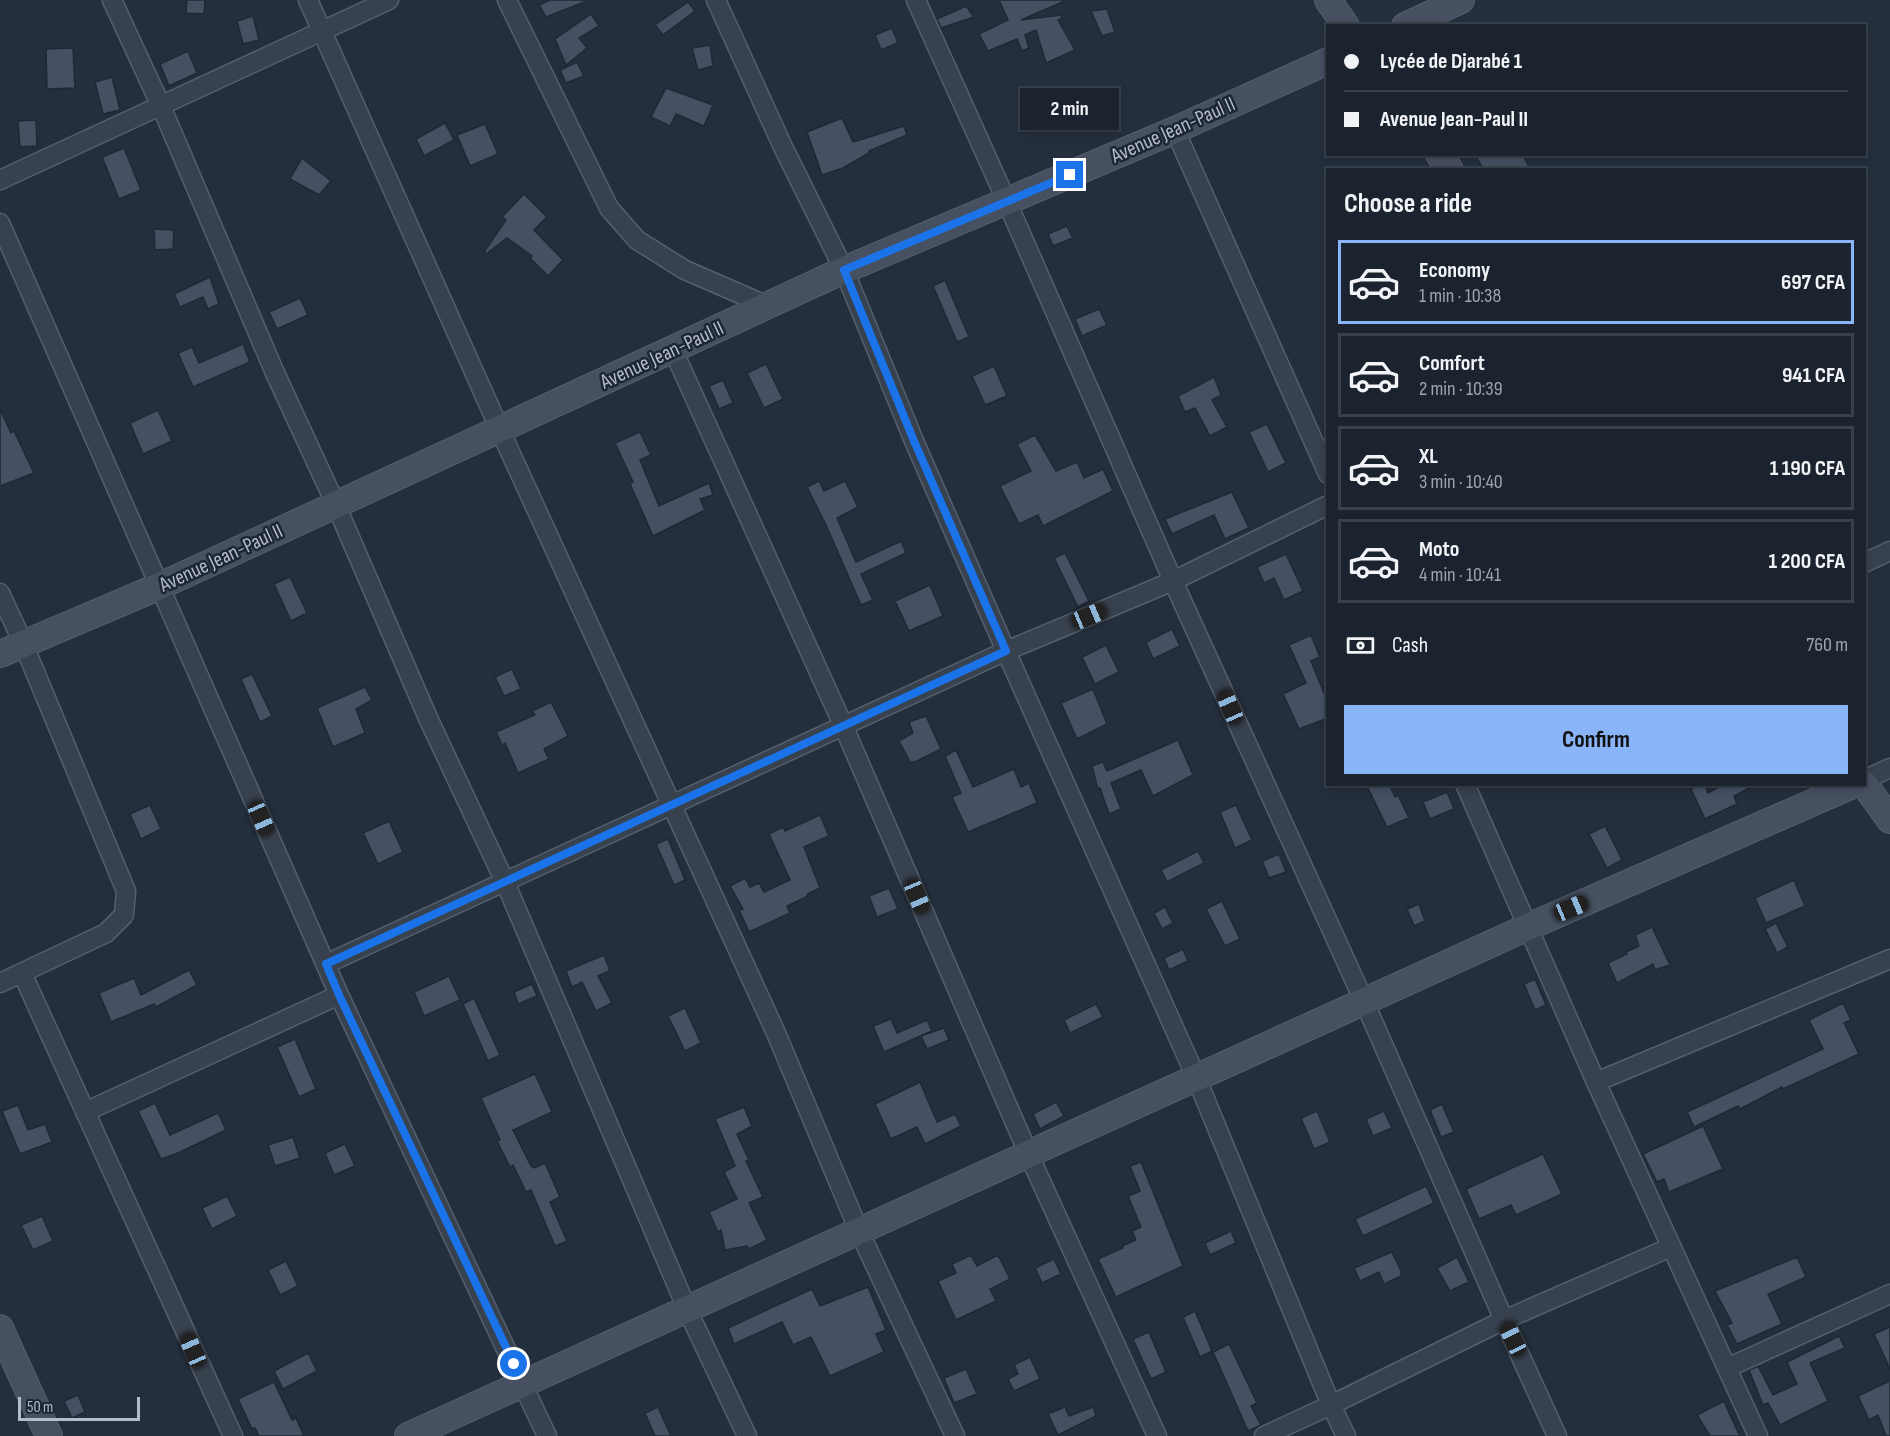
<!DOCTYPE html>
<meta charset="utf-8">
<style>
:root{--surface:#1b232e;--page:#282f3a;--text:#f1f3f6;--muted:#a0a4aa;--line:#39404a;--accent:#8ab4f8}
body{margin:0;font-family:"Sofia Sans Condensed",sans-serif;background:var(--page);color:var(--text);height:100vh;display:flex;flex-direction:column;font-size:22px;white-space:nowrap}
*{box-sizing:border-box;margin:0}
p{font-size:20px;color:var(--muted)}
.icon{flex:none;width:33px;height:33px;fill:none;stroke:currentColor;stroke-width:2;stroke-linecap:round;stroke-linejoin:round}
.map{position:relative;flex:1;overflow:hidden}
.panel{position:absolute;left:1326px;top:168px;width:540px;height:618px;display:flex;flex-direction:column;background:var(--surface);border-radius:0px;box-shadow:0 3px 9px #0003,0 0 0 2px var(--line)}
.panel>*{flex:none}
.hud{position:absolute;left:1326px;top:24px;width:540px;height:132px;border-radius:0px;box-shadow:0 3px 9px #0003,0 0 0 2px var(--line);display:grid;align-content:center;height:132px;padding:0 18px;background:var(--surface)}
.scale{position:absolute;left:18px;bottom:15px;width:122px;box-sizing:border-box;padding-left:6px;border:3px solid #b4bcc9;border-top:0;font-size:16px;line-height:21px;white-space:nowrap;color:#b4bcc9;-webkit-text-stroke:4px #1d2633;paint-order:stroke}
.end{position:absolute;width:27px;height:27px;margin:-14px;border:8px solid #1a73e8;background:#fff;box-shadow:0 0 0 3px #fff}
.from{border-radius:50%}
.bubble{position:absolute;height:42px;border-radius:0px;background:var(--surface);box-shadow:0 3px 9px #0003,0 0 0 2px var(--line);font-size:20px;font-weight:700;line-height:42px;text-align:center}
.car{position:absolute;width:18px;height:36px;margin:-18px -9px;border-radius:8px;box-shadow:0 0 4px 2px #0007;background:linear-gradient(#222 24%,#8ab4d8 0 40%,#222 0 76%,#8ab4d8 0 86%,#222 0)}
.hud b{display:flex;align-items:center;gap:21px;height:57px;font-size:22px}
.hud b+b{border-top:2px solid var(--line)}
.hud i{width:15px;height:15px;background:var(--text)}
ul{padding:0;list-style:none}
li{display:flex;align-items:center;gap:18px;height:84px;margin:0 12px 9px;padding:0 6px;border:3px solid var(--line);border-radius:0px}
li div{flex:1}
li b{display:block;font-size:22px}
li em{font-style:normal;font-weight:700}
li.current{border-color:var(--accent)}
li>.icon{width:54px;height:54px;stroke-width:1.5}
h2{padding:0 18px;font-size:27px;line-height:72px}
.pay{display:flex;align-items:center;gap:15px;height:66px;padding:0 18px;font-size:22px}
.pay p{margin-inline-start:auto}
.action{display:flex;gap:12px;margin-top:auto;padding:12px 18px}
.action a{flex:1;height:69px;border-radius:0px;background:var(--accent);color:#111;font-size:24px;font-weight:700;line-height:69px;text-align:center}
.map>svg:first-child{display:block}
</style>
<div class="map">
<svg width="1890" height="1436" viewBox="0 0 1890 1436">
<rect width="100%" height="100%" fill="#242f3e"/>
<g fill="#455162" stroke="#1f2835" stroke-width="1.5">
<path d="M187,0H205L204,14L186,13Z"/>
<path d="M550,0H586L587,1L546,17L539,5Z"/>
<path d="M999,0H1067L1021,20L1061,15L1062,18L1058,20L1075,50L1046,63L1036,30L1025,35L1029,48L1022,51L1017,39L988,51L979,34L1008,20Z"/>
<path d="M688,2L695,11L663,35L655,25Z"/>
<path d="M966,6L974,17L941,28L937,19Z"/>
<path d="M1107,9L1115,32L1102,36L1091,11Z"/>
<path d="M591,14L599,26L579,38L587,48L566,65L555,39Z"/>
<path d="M253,16L259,40L243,44L237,21Z"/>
<path d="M892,28L898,43L881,50L875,35Z"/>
<path d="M710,45L713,66L698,70L692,48Z"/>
<path d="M73,48L75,88L47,89L46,49Z"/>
<path d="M188,51L197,73L169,86L160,64Z"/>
<path d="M577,62L584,76L566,83L560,70Z"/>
<path d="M112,77L120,110L103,114L95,82Z"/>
<path d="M666,88L713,105L704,126L676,114L670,126L651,117Z"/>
<path d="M842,118L853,142L904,126L907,135L869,151V153L843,168L822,175L807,132Z"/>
<path d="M36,120L37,146L20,147L18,121Z"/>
<path d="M445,123L454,140L424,156L416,139Z"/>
<path d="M485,124L498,154L470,166L457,135Z"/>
<path d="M124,148L141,190L119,199L102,157Z"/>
<path d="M1474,154H1522L1531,170H1484Z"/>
<path d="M302,158L331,181L319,195L290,179Z"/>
<path d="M524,194L547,217L534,230L563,260L548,276L530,258L532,256L507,238L486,254L484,252L506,220L502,217Z"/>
<path d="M1067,226L1073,238L1053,246L1048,234Z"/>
<path d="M154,229L174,230L173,249L155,250Z"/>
<path d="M210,277L219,304L208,309L203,297L180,307L174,294Z"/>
<path d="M945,280L969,337L957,342L933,286Z"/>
<path d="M300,298L308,315L277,329L269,312Z"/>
<path d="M1099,309L1107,325L1082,336L1075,319Z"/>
<path d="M243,344L250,362L193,387L178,353L192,347L199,363Z"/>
<path d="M766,364L783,399L764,408L747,373Z"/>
<path d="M994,366L1007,396L985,405L972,376Z"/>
<path d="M1214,377L1221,395L1212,400L1227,427L1210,436L1195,408L1185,412L1178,396Z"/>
<path d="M723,380L733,403L719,409L709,386Z"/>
<path d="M0,409L11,433L14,431L34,473L0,486Z"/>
<path d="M158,410L172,441L143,454L130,423Z"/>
<path d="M1267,424L1286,463L1268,472L1249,432Z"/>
<path d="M640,432L651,455L640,460L659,506L709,483L713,495L700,499L705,510L653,536L630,484L633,482L615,443Z"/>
<path d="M1035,435L1056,471L1077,462L1084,478L1103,469L1113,491L1043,526L1038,515L1019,524L1000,486L1031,471L1017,444Z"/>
<path d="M819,481L824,491L845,481L858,507L837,518L856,562L901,541L906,553L861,574L873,600L861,605L826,525L807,487Z"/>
<path d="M1232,492L1249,528L1225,539L1214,515L1172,534L1165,519Z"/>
<path d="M1065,553L1089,601L1078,607L1054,558Z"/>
<path d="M1286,554L1303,591L1284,600L1274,578L1264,583L1257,567Z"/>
<path d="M290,577L307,613L291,621L274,584Z"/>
<path d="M930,585L943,616L909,631L895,601Z"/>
<path d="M1172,629L1180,646L1153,659L1146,642Z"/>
<path d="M1311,635L1320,657L1311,661L1328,703V718L1299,729L1283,694L1306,683L1289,645Z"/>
<path d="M1106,645L1119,672L1095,684L1082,657Z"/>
<path d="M512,669L521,689L504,696L495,677Z"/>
<path d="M252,674L272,716L260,722L241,679Z"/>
<path d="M365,687L372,700L356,709L365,733L333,747L317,708Z"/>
<path d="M1093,689L1107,724L1077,739L1061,703Z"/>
<path d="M551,702L568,736L544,749L549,759L518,773L505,743L502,745L496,732L535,715L532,711Z"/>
<path d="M926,716L941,749L915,762H910L899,741L913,733L909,722Z"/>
<path d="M1178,740L1193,775L1153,796L1141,770L1111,783L1121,809L1109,814L1100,788L1098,790L1092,766L1103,762L1107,771Z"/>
<path d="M956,750L973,787L1014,769L1021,787L1029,783L1037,803L968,832L952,797L961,793L945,756Z"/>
<path d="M1366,784H1389L1395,797L1398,795L1409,818L1387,827Z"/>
<path d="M1701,784H1705L1708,793L1725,784H1757L1734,796L1737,804L1705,819L1691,789Z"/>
<path d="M1447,792L1454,809L1430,819L1423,802Z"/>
<path d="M150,805L161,829L141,839L130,814Z"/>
<path d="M1236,805L1252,840L1235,848L1220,812Z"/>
<path d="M820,815L829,836L804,847L820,888L807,894L808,896L787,906L790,913L749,932L739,910L743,909L730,886L745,878L750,887L759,883L764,892L790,880L769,834L783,827L785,831Z"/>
<path d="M389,821L403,852L378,864L363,833Z"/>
<path d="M1605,826L1622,860L1607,868L1589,834Z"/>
<path d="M668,839L685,880L674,885L656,844Z"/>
<path d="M1198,851L1204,863L1167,882L1161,870Z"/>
<path d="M1279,854L1286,872L1269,878L1262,861Z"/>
<path d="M1794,880L1805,906L1766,923L1755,898Z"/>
<path d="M889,888L898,909L877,917L869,896Z"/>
<path d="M1222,901L1240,939L1225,946L1206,909Z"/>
<path d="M1419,904L1425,921L1414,926L1407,909Z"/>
<path d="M1165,907L1173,923L1162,929L1154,913Z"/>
<path d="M1776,923L1788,947L1777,953L1765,929Z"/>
<path d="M1652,927L1670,965L1655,970L1653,964L1617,983L1608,963L1627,954L1626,952L1639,946L1635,935Z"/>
<path d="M1183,949L1188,961L1169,970L1164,958Z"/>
<path d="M604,955L610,971L598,976L612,1003L596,1011L582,982L572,987L566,971Z"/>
<path d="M189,970L197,985L156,1007L154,1004L111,1022L99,993L134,978L141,995Z"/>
<path d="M449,976L460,1000L424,1016L414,992Z"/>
<path d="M1535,979L1546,1005L1535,1010L1524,984Z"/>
<path d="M532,984L537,996L518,1004L514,992Z"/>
<path d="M474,998L500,1055L488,1061L463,1004Z"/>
<path d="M1843,1003L1851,1020L1844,1023L1859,1054L1783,1089L1782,1087L1740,1109L1738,1106L1694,1127L1687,1112L1823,1049L1809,1020Z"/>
<path d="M1096,1004L1103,1017L1070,1033L1064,1020Z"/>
<path d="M685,1008L701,1043L685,1051L668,1016Z"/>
<path d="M891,1019L897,1033L927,1020L932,1031L884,1052L873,1026Z"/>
<path d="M944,1028L949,1040L927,1049L921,1036Z"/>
<path d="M295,1039L316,1089L299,1097L277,1047Z"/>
<path d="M535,1074L552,1112L513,1130L531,1166L534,1168L545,1163L560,1197L550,1202L567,1241L555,1246L531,1190L526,1192L513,1165L510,1167L497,1141L500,1140L481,1098Z"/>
<path d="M920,1082L937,1122L955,1114L961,1126L925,1144L917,1127L891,1139L875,1104Z"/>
<path d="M1056,1102L1064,1116L1040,1129L1033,1114Z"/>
<path d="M155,1103L170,1135L218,1113L226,1130L178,1153L161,1159L138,1111Z"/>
<path d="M1442,1104L1454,1132L1441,1137L1430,1110Z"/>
<path d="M18,1105L28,1130L45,1124L52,1142L20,1154L2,1111Z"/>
<path d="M744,1107L752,1126L737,1134L749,1160L746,1161L763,1197L749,1203L767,1240L749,1249L747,1246L725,1250L721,1230L718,1232L709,1212L737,1199L724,1172L735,1166L715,1119Z"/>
<path d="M1317,1111L1330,1142L1314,1149L1301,1118Z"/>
<path d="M1384,1111L1392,1128L1373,1136L1366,1119Z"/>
<path d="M1703,1126L1723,1169L1669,1192L1664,1179L1657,1182L1643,1154Z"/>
<path d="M293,1137L300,1158L275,1166L268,1145Z"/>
<path d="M345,1144L355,1166L334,1175L325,1153Z"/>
<path d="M1543,1154L1562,1194L1516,1215L1511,1205L1479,1219L1466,1189Z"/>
<path d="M1141,1162L1183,1266L1116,1297L1098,1259L1123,1248L1122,1246L1136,1240L1132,1231L1141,1227L1128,1196L1140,1191L1130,1166Z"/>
<path d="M1426,1186L1434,1203L1363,1236L1355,1219Z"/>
<path d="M227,1196L237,1216L212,1229L202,1208Z"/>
<path d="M42,1216L53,1241L33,1250L21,1225Z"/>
<path d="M1231,1231L1236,1243L1210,1255L1205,1243Z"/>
<path d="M1392,1252L1401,1271V1276L1384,1284L1379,1272L1360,1281L1354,1268Z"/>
<path d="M971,1255L977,1266L998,1255L1010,1279L990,1289L996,1301L956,1320L938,1281L956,1273L952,1264Z"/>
<path d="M1457,1257L1469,1282L1450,1291L1437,1268Z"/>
<path d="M1797,1257L1806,1277L1768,1294L1782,1324L1737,1344L1727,1325L1732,1323L1715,1291Z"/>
<path d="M1054,1259L1061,1274L1042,1283L1035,1268Z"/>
<path d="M286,1261L298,1286L280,1295L268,1270Z"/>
<path d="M868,1287L886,1330L876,1334L884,1352L830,1376L811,1337L793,1345L782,1322L734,1344L728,1328L812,1289L820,1306Z"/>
<path d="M1195,1311L1212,1351L1200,1357L1183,1317Z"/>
<path d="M1890,1327V1369L1874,1334Z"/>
<path d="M1149,1332L1166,1372L1151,1379L1133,1339Z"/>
<path d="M1839,1336L1845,1348L1810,1363L1828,1401L1780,1425L1768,1403L1763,1405L1749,1370L1758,1366L1773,1395L1797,1384L1787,1362Z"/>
<path d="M1229,1344L1257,1403L1251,1406L1261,1425L1248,1431L1213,1352Z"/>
<path d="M308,1353L317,1371L283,1389L274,1371Z"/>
<path d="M1030,1357L1040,1379L1014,1391L1008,1379L1018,1374L1014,1365Z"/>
<path d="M966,1369L977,1394L954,1403L944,1378Z"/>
<path d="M1890,1381V1436H1886L1878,1415L1869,1420L1858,1396Z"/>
<path d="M274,1382L292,1420L296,1418L304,1436H259L255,1428L252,1429L238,1399Z"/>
<path d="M78,1395L85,1412L72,1418L64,1401Z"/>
<path d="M1724,1401L1729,1413L1740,1436H1710L1697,1415Z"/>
<path d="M658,1407L671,1436H655L645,1413Z"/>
<path d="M1065,1407L1069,1416L1093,1407L1096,1416L1058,1435L1048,1414Z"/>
</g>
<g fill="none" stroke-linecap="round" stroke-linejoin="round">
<defs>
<g id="street">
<path d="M112,0L161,106L275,373L336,505L428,718L505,882L687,1309L747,1436"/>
<path d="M308,0L500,430L776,1033L859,1231L955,1436"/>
<path d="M507,0L609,208L637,240L685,270L768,306"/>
<path d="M716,0L783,147L844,270L914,441L1006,651L1196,1077L1331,1405L1346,1436"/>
<path d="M916,0L1007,202L1173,581L1364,1001L1504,1320L1557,1436"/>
<path d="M1175,130L1328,474"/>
<path d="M0,180L389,0"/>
<path d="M0,223L339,995L547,1436"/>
<path d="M673,350L843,725L1028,1153L1157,1436"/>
<path d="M1864,563L1890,551"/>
<path d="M0,593L23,643L126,891L124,915L106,933L0,983"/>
<path d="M1864,780L1890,768"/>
<path d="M1465,784L1596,1082L1758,1436"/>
<path d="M326,964L1006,651L1173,581L1328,505"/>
<path d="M22,973L233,1436"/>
<path d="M1596,1082L1890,959"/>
<path d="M85,1112L339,995"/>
<path d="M1727,1368L1890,1294"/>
<path d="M1264,1436L1331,1405L1504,1320L1671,1247"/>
</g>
<g id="secondary">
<path d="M1328,0L1346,26"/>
<path d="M1405,26L1461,0"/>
<path d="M1439,154L1450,170"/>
<path d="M0,654L160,586L844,270L1175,130L1328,61"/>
<path d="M1864,784L1890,820"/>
<path d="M0,1328L49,1436"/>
<path d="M408,1436L1528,927L1855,784"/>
</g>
</defs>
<use href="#street" stroke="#565f6c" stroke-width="21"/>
<use href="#secondary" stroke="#565f6c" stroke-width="28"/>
<use href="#street" stroke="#38414e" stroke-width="18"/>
<use href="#secondary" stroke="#465061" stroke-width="26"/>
</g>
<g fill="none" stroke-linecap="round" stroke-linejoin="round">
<path stroke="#1a73e8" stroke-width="8" d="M514,1364L339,995L326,964L1006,651L914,441L844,270L1070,175"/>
</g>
<g text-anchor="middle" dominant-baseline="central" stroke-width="5" stroke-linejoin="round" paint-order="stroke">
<g font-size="21" fill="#b4bcc9" stroke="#1d2633">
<text transform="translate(1173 130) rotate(-24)">Avenue Jean-Paul II</text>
<text transform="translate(662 355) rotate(-25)">Avenue Jean-Paul II</text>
<text transform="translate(221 558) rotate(-25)">Avenue Jean-Paul II</text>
</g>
</g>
</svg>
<div class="scale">50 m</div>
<i class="end from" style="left:514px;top:1364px"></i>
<i class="end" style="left:1070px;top:175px"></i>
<div class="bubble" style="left:1020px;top:88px;width:99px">2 min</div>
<i class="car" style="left:1089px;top:616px;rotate:67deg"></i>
<i class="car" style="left:1230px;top:707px;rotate:336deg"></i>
<i class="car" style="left:261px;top:818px;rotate:156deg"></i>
<i class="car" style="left:917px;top:896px;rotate:157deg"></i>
<i class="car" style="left:1571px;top:908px;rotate:67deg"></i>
<i class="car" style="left:1513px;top:1339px;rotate:335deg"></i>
<i class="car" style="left:193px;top:1350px;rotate:336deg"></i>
<div class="hud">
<b><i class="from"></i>Lycée de Djarabé 1</b>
<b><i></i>Avenue Jean-Paul II</b>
</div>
<section class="panel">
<h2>Choose a ride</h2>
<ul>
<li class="current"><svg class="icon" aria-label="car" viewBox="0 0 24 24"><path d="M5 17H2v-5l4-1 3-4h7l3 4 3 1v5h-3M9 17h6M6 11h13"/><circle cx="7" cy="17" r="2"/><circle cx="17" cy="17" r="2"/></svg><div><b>Economy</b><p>1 min · 10:38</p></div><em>697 CFA</em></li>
<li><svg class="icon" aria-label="car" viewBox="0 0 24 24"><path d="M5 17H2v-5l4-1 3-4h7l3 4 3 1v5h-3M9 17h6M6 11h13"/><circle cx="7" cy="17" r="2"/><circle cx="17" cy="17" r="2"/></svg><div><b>Comfort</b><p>2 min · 10:39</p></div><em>941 CFA</em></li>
<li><svg class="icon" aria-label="car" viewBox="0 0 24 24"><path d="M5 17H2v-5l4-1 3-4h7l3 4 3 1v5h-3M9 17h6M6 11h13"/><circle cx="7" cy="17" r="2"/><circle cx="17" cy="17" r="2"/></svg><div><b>XL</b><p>3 min · 10:40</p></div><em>1 190 CFA</em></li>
<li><svg class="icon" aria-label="car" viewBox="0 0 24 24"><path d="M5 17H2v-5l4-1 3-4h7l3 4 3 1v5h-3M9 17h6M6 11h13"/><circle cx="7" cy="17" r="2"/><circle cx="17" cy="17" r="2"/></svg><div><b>Moto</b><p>4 min · 10:41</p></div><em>1 200 CFA</em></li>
</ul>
<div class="pay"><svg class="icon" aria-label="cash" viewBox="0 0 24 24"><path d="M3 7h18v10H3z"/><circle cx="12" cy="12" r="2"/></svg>Cash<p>760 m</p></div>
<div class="action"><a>Confirm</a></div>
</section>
</div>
